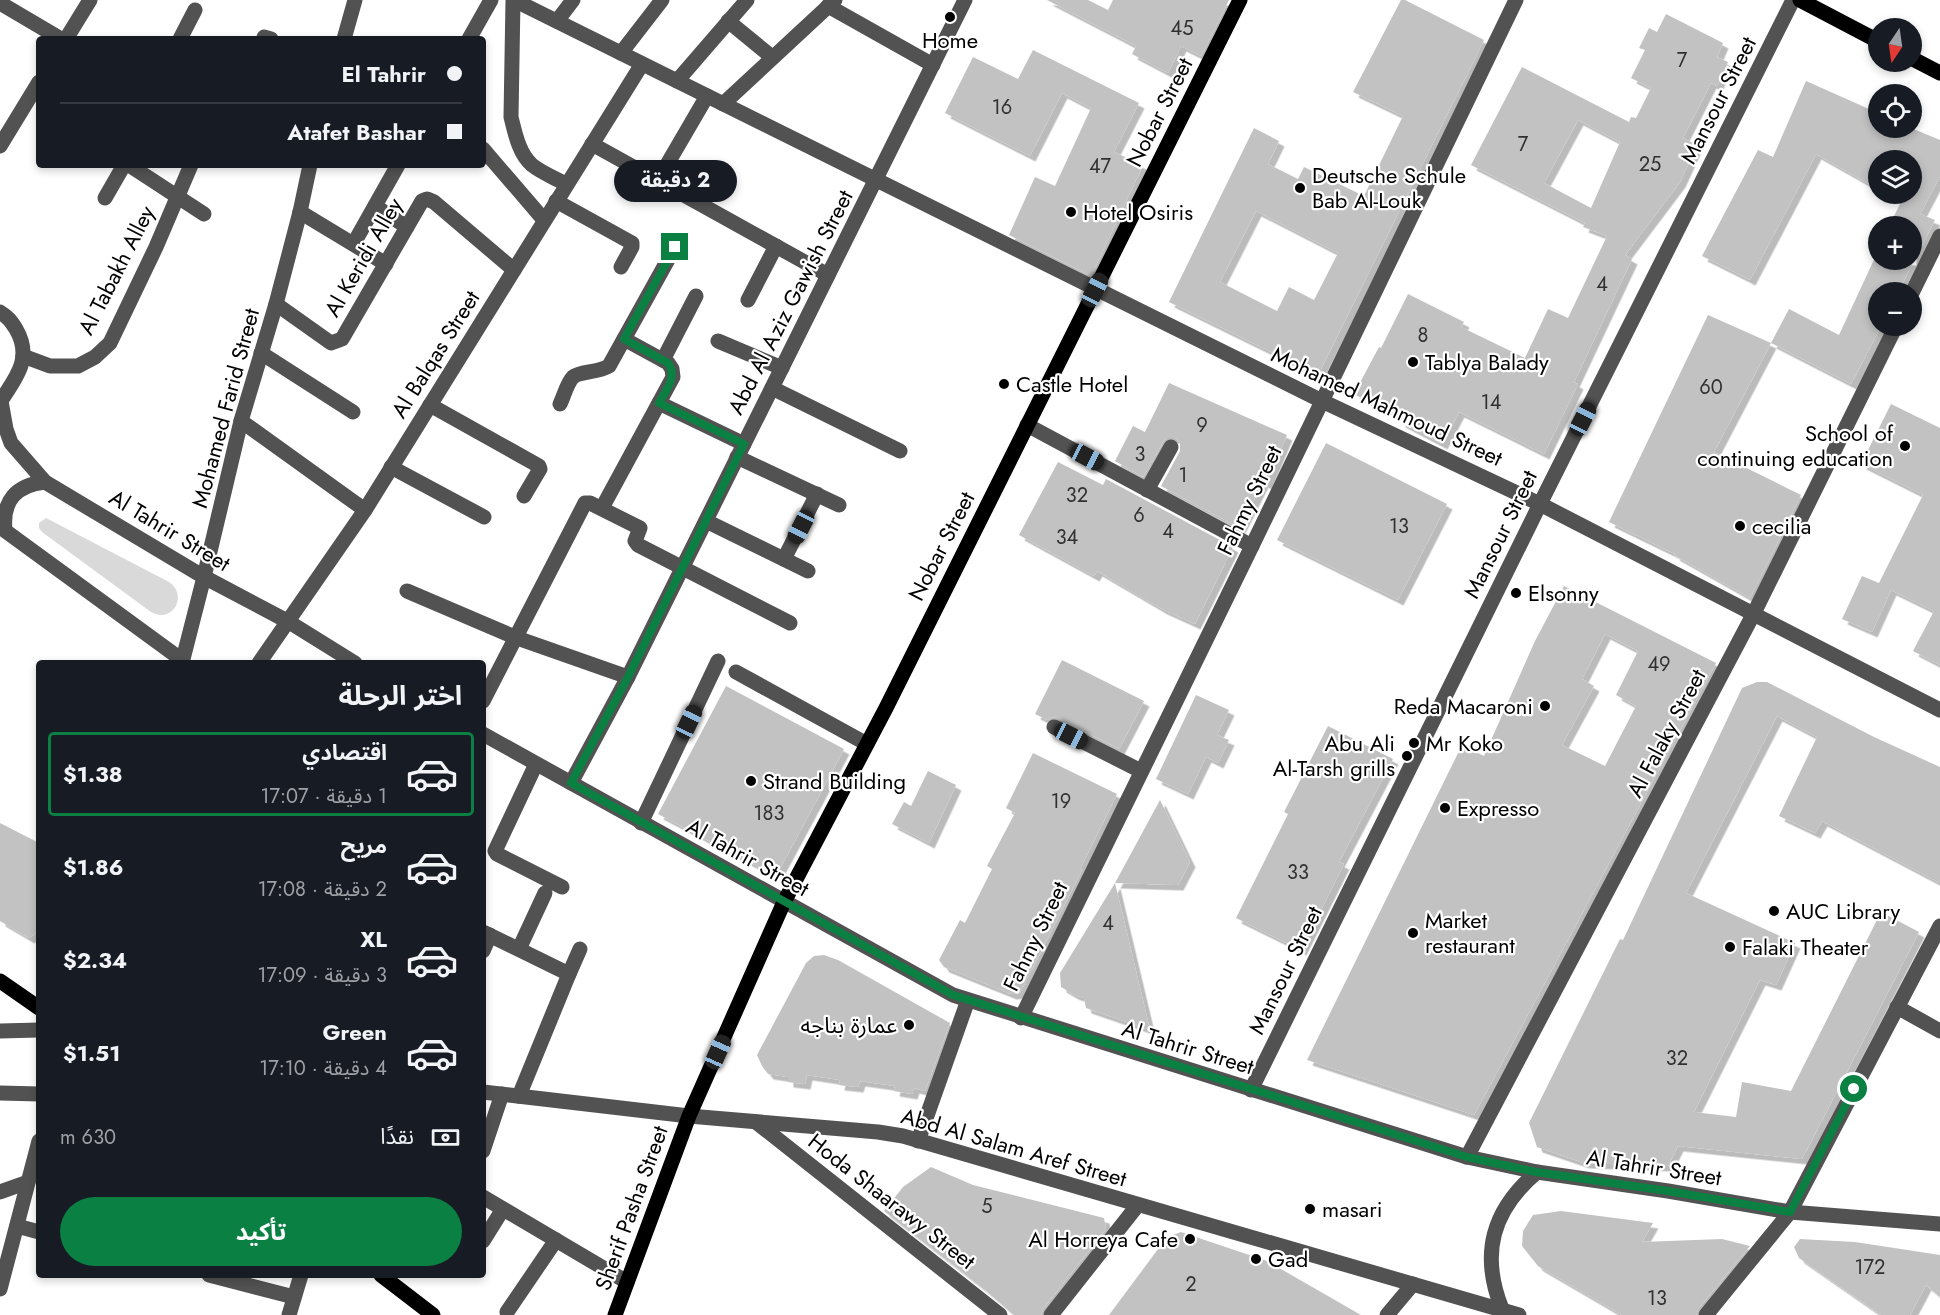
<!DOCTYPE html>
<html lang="ar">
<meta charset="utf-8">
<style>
:root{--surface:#171b24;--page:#20242c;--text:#f1f3f6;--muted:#9ea1a6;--line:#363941;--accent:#0b8043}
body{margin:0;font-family:Jost,"Noto Sans Arabic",sans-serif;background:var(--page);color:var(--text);direction:rtl;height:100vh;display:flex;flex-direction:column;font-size:22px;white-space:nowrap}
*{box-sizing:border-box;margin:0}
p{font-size:20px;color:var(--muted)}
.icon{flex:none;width:33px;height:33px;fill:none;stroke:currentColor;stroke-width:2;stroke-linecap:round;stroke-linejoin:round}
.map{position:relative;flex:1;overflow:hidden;direction:ltr}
.panel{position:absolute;left:36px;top:660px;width:450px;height:618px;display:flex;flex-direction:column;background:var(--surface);border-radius:6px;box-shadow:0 3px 9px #0003;direction:rtl}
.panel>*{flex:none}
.hud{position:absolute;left:36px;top:36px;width:450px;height:132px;border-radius:6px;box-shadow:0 3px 9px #0003;direction:rtl;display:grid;align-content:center;height:132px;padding:0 24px;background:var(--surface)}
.needle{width:39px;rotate:193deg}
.controls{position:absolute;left:1868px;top:18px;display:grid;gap:12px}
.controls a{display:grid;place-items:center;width:54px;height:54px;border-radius:50%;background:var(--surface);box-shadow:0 3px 9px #0003;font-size:30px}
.end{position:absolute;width:27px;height:27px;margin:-14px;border:8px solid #0b8043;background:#fff;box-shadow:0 0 0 3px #fff}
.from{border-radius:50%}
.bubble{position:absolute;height:42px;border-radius:21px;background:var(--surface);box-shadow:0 3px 9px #0003;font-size:20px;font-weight:700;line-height:42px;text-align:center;direction:rtl}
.car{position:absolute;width:18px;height:36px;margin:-18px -9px;border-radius:8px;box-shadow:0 0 4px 2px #0007;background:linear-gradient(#222 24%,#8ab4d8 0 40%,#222 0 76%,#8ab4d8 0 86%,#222 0)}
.hud b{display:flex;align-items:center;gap:21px;height:57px;font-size:22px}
.hud b+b{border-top:2px solid var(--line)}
.hud i{width:15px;height:15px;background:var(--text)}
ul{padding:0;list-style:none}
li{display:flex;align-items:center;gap:18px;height:84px;margin:0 12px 9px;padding:0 12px;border:3px solid transparent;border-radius:6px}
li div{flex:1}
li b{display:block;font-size:22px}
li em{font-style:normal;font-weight:700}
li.on{border-color:var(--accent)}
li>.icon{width:54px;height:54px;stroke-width:1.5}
h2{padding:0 24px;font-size:27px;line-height:72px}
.pay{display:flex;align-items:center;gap:15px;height:66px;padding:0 24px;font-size:22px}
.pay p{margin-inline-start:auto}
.action{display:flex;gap:12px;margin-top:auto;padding:12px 24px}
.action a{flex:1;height:69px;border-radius:36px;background:var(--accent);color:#fff;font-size:24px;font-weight:700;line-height:69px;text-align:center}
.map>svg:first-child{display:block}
</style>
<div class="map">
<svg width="1940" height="1315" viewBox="0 0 1940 1315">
<defs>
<filter id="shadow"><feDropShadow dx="5.5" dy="5.5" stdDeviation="0" flood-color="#0004"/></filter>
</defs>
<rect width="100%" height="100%" fill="#fff"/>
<path fill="#d9d9d9" d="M46,518L169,582C189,596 172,624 151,612L42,532L39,528V523Z"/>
<g fill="#c2c2c2" fill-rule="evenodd" filter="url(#shadow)">
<path d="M1047,0H1088L1108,10L1113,0H1229L1201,56L1181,46L1168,73L1132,54L1136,46Z"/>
<path d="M1401,0H1405L1484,40L1318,375L1169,302L1254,128L1279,141L1268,164L1298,179L1304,167L1364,196L1403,116L1353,92ZM1256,211L1338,253L1314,300L1289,287L1277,311L1220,282Z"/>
<path d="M1666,14L1723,43L1717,57L1728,62L1717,86L1711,83L1683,138L1697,145L1680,182L1625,255L1632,259L1574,382L1578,384L1544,454L1459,412L1442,444L1400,422L1401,419L1354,394L1379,347L1381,348L1408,294L1464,322L1461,327L1525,358L1548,309L1568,318L1607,236L1583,227L1585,223L1471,165L1522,67L1629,122L1631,117L1636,118L1651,88L1631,78L1645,50L1639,48L1649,28L1657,32ZM1578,120L1620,142L1591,208L1544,183Z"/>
<path d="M1033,50L1139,103L1114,152L1143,165L1091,276L1009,235L1035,177L1055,186L1091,108L1062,93L1030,156L945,113L973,57L1018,79Z"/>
<path d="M1806,81L1878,113V128H1911L1940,140V176L1920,214L1935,220L1898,292H1878V326H1881L1851,384L1771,343L1789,309L1839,335L1878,251V260H1911V226H1889L1901,202L1886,194H1911V160H1878V189L1816,154L1750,280L1702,256L1758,150L1773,157Z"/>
<path d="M1708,315L1771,343L1714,452L1801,495L1750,598L1674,555L1675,554L1609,522Z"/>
<path d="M1169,383L1287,435L1266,484L1263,482L1240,528L1161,486L1180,451V443L1175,438H1167L1163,442L1143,477L1115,461L1133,426L1145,432Z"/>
<path d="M1891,404L1940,428V665L1913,651L1934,611L1891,590L1872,632L1842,619L1862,576L1879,583L1923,495L1861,464Z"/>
<path d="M1326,443L1447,504L1398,600L1277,540Z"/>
<path d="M1058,462L1103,485L1106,479L1233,547L1195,624L1162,609L1097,571L1094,576L1019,535Z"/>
<path d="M1564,586L1716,663L1474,1115L1307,1060L1462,745L1484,756L1535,641ZM1605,634L1638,651L1616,695L1636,706L1605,766L1562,745L1594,686L1582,679Z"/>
<path d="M1062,660L1144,701L1119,749L1058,718L1053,717L1047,720L1035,714Z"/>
<path d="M1757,682H1767L1874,737L1940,767V883L1822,821L1815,833L1779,816L1817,737L1777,716L1686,893L1795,943L1776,985L1760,980L1694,1112L1736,1117L1742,1082L1791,1091L1881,912L1919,932L1802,1159L1678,1146L1668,1166L1584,1163L1537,1147L1529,1123L1620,939L1623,940L1742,688Z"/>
<path d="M726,686L844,749L776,876L658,814Z"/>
<path d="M1196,695L1229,710L1217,735L1229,740L1218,763L1206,757L1188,794L1156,779Z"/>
<path d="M1328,726L1393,759L1339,862L1344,864L1301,950L1236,918L1288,814L1284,812Z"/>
<path d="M1033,753L1117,794L1080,869L1082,870L1020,993L1011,994L944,967L939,960L960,920L965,923L992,869L987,866L1015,813L1006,808Z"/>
<path d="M928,771L956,785L929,843L892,824L904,802L911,806Z"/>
<path d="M1160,800L1190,862L1178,885L1115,883Z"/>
<path d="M0,823L39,843V931L29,938L0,921Z"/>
<path d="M1115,883L1150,1030L1086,1008L1084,998L1073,994L1061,987L1060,973Z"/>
<path d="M824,955L838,960L950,1023L925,1091L914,1088L912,1094L894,1091L895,1086L860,1081L858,1087L839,1085L840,1080L807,1075L805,1084L788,1082V1077L768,1074L762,1066L757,1055L806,963L814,956Z"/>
<path d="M931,1167L973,1185L1104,1218L1106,1229L1043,1309L1041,1315H1014L984,1289L884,1211L903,1187Z"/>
<path d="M1561,1211L1653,1223L1642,1242L1722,1239L1750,1246L1698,1309L1696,1315H1622L1538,1266L1522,1246L1523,1231L1533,1215Z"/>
<path d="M1181,1232L1267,1261L1361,1315H1109L1167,1237Z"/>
<path d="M1800,1239L1855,1242L1940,1255V1297L1926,1285L1910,1315H1881L1799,1258L1794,1247Z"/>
</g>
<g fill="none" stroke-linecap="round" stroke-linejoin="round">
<g stroke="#525252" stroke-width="15">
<path d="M513,0L511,117C515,133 519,154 532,165C542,173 555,178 566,184"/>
<path d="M514,0L1322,401L1540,504L1940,710"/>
<path d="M0,3L61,39"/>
<path d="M828,6L933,65"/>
<path d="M557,21L573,0"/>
<path d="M728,21L772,57"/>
<path d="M264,37L271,39"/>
<path d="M66,39L90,0"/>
<path d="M180,39L195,10"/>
<path d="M344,39L355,0"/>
<path d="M469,39L491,0"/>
<path d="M621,53L662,0"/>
<path d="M677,81L747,0"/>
<path d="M723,104L835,0"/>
<path d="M592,144L828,275"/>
<path d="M0,146L39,82"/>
<path d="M483,149L544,220"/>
<path d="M129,165L204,214"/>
<path d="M658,180L707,96"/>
<path d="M105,198L124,165"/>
<path d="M556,201L632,243V247L621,267"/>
<path d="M375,206L407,227"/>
<path d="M300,212L386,264"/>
<path d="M354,243L398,165"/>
<path d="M1911,295L1940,236"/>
<path d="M748,300L776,246"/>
<path d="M276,304L331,343L342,339L422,201L427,199L434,202L514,270"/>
<path d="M0,312C8,317 11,321 16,329C33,358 16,378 0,402"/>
<path d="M718,341L782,368"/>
<path d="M261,353L353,412"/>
<path d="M23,356L50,366H78L95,357L110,343L156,247L191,165"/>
<path d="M663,360L696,296"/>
<path d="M772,388L900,451"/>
<path d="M1,401L6,429L11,443L45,482L204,577L289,622L355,663"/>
<path d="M659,403L744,444"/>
<path d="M560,404C564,396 567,383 573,377C580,371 598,373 609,366L675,247"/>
<path d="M430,405L539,466L540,469L524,496"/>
<path d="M241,421L365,510"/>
<path d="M1027,425L1252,546"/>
<path d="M737,457L839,505"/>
<path d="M391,467L484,517"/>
<path d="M1147,490L1171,447"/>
<path d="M602,508L673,377L672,369L668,363L624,339"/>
<path d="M706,521L808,571"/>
<path d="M0,527L182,660"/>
<path d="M5,530C2,501 16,485 45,482"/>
<path d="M784,559L817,494"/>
<path d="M407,591L517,638L628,677"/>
<path d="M182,663L204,577L241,421L276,304L300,212L310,165"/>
<path d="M259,663L365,510L642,64"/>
<path d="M736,672L867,744"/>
<path d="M483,701L585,503H590L640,528L635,541L638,545L790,623"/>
<path d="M1054,727L1141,771"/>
<path d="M483,734L953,995L1467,1157L1537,1172L1668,1191L1790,1212L1940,1224"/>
<path d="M536,764L495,851L497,854L562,887"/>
<path d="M571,783L628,677L965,0"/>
<path d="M641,823L718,661"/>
<path d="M483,932L569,974L519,1096"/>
<path d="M519,949L545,893"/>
<path d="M483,951L490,935"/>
<path d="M569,974L580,949"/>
<path d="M1897,1007L1940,1031"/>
<path d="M1021,1018L1252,546L1516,0"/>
<path d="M0,1031L39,1030"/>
<path d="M1251,1090L1540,504L1793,0"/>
<path d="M483,1092L689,1116L878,1132L903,1136L1519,1315"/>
<path d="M0,1093L39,1094"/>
<path d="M756,1122L1000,1315"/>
<path d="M918,1141L968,1000"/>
<path d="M483,1151L502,1094"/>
<path d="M1467,1157L1754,613L1896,326"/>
<path d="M0,1192L28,1182"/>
<path d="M483,1197L627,1282"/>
<path d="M17,1226L39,1232"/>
<path d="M483,1241L503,1209"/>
<path d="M209,1275L294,1297"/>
<path d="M0,1289L39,1141"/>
<path d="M1502,1309C1480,1254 1492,1210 1537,1172"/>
<path d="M507,1312L556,1240"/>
<path d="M289,1315L301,1275"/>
<path d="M1051,1315L1137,1206"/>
<path d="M1387,1315L1413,1284"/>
<path d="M1706,1315L1790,1212L1940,926"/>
</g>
<g stroke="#000" stroke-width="15">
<path d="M1800,0L1878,41"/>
<path d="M1911,58L1940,73"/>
<path d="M0,981L39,1008"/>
<path d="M381,1275L433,1315"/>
<path d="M615,1315L689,1116L784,902L886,708L1240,0"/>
</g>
</g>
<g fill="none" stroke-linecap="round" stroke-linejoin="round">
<path stroke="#0b8043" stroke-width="8" d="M675,247L624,339L668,363C678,377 666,390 659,403L744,444L628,677L571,783L953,995L1467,1157L1536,1172L1668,1191L1790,1212L1854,1089"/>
</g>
<g fill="#000" stroke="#fff" stroke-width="2">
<circle cx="950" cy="17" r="6"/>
<circle cx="1300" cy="188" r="6"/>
<circle cx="1071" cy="212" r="6"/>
<circle cx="1413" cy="362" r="6"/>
<circle cx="1004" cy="384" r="6"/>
<circle cx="1905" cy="446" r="6"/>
<circle cx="1740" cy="526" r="6"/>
<circle cx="1516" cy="593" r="6"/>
<circle cx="1545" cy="706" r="6"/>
<circle cx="1414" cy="743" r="6"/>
<circle cx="1407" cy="756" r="6"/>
<circle cx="751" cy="781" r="6"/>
<circle cx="1445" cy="808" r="6"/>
<circle cx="1774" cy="911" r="6"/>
<circle cx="1413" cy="933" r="6"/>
<circle cx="1730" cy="947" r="6"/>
<circle cx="909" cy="1025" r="6"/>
<circle cx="1310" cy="1209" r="6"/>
<circle cx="1190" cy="1239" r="6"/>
<circle cx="1256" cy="1259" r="6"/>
</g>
<g text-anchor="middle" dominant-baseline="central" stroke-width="4.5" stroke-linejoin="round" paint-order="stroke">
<g font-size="20" fill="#303030">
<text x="1182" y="28">45</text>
<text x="1682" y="60">7</text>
<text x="1002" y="107">16</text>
<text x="1523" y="144">7</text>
<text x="1650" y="164">25</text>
<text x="1100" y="166">47</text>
<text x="1602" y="284">4</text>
<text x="1423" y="335">8</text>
<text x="1711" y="387">60</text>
<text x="1491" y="402">14</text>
<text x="1202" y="425">9</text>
<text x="1140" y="454">3</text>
<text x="1183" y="475">1</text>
<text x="1077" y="495">32</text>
<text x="1139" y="515">6</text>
<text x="1399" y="526">13</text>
<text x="1168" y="531">4</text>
<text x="1067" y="537">34</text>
<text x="1659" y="664">49</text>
<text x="1061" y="801">19</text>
<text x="769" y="813">183</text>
<text x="1298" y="872">33</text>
<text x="1108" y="923">4</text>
<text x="1677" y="1058">32</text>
<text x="987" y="1206">5</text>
<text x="1870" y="1267">172</text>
<text x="1191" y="1284">2</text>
<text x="1657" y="1298">13</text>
</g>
<g font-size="22" fill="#000" stroke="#fff" text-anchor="start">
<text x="950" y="40" text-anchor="middle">Home</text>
<text x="1312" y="175">Deutsche Schule<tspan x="1312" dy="25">Bab Al-Louk</tspan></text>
<text x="1083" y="212">Hotel Osiris</text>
<text x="1425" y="362">Tablya Balady</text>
<text x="1016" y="384">Castle Hotel</text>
<text x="1893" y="433" text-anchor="end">School of<tspan x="1893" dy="25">continuing education</tspan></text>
<text x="1752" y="526">cecilia</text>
<text x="1528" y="593">Elsonny</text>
<text x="1533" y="706" text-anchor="end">Reda Macaroni</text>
<text x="1395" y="743" text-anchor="end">Abu Ali<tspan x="1395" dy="25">Al-Tarsh grills</tspan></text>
<text x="1426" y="743">Mr Koko</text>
<text x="763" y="781">Strand Building</text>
<text x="1457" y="808">Expresso</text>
<text x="1786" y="911">AUC Library</text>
<text x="1425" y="920">Market<tspan x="1425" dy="25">restaurant</tspan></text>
<text x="1742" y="947">Falaki Theater</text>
<text x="897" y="1025" text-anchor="end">عمارة بناجه</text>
<text x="1322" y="1209">masari</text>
<text x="1178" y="1239" text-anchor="end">Al Horreya Cafe</text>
<text x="1268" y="1259">Gad</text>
</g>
<g font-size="22" fill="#000" stroke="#fff">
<text transform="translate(1718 100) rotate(-63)">Mansour Street</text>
<text transform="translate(1159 112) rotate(-63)">Nobar Street</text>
<text transform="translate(363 257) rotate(-60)">Al Keridi Alley</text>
<text transform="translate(116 270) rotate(-63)">Al Tabakh Alley</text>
<text transform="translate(790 302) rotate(-63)">Abd Al Aziz Gawish Street</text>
<text transform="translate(435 354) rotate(-58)">Al Balqas Street</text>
<text transform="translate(1387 406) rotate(25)">Mohamed Mahmoud Street</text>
<text transform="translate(225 408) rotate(-75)">Mohamed Farid Street</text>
<text transform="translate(1249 500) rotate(-64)">Fahmy Street</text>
<text transform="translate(170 530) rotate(31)">Al Tahrir Street</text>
<text transform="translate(1500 534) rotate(-64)">Mansour Street</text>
<text transform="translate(941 546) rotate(-63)">Nobar Street</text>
<text transform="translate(1666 733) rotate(-62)">Al Falaky Street</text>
<text transform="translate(748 857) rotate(29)">Al Tahrir Street</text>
<text transform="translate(1035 936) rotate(-64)">Fahmy Street</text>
<text transform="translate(1285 970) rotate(-64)">Mansour Street</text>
<text transform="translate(1188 1047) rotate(17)">Al Tahrir Street</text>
<text transform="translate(1014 1147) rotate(16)">Abd Al Salam Aref Street</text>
<text transform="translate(1654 1167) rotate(9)">Al Tahrir Street</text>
<text transform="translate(892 1201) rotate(38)">Hoda Shaarawy Street</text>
<text transform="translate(631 1208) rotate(-70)">Sherif Pasha Street</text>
</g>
</g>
</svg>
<div class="controls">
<a><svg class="needle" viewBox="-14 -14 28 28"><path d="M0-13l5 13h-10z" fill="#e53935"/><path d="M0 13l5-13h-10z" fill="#9ea1a6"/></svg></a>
<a><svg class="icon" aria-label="locate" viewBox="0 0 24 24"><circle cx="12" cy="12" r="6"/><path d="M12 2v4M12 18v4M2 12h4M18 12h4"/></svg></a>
<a><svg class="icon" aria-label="layers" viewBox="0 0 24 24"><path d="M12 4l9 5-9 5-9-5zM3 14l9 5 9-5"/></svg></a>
<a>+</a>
<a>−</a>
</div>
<i class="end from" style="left:1854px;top:1089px"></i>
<i class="end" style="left:675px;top:247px"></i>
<div class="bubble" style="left:614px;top:160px;width:123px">2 دقيقة</div>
<i class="car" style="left:1095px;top:290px;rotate:27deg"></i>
<i class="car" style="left:1583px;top:419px;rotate:27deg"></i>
<i class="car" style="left:1087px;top:457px;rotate:118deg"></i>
<i class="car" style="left:801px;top:527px;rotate:207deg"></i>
<i class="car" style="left:689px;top:722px;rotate:25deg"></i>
<i class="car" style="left:1071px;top:736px;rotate:117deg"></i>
<i class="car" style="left:718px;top:1052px;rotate:24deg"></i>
<div class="hud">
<b><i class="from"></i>El Tahrir</b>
<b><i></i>Atafet Bashar</b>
</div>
<section class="panel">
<h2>اختر الرحلة</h2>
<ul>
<li class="on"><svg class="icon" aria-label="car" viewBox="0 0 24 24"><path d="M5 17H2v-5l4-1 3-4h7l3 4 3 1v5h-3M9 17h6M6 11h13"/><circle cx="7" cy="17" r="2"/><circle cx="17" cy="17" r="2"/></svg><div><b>اقتصادي</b><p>1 دقيقة · 17:07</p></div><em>$1.38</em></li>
<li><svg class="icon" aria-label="car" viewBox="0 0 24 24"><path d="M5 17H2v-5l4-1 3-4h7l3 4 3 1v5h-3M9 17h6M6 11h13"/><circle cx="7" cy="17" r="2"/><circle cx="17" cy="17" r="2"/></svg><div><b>مريح</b><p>2 دقيقة · 17:08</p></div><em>$1.86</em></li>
<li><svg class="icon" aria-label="car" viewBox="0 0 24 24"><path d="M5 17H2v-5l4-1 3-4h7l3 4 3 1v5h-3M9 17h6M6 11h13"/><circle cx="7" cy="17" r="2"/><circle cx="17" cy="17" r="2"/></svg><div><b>XL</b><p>3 دقيقة · 17:09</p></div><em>$2.34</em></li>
<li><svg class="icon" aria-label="car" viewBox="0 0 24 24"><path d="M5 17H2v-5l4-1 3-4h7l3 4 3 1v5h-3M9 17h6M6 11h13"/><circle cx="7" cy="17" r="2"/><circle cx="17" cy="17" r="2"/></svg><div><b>Green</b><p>4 دقيقة · 17:10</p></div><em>$1.51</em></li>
</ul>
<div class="pay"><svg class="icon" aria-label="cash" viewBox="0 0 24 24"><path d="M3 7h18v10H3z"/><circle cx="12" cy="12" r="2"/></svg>نقدًا<p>630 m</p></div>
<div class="action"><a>تأكيد</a></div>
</section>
</div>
